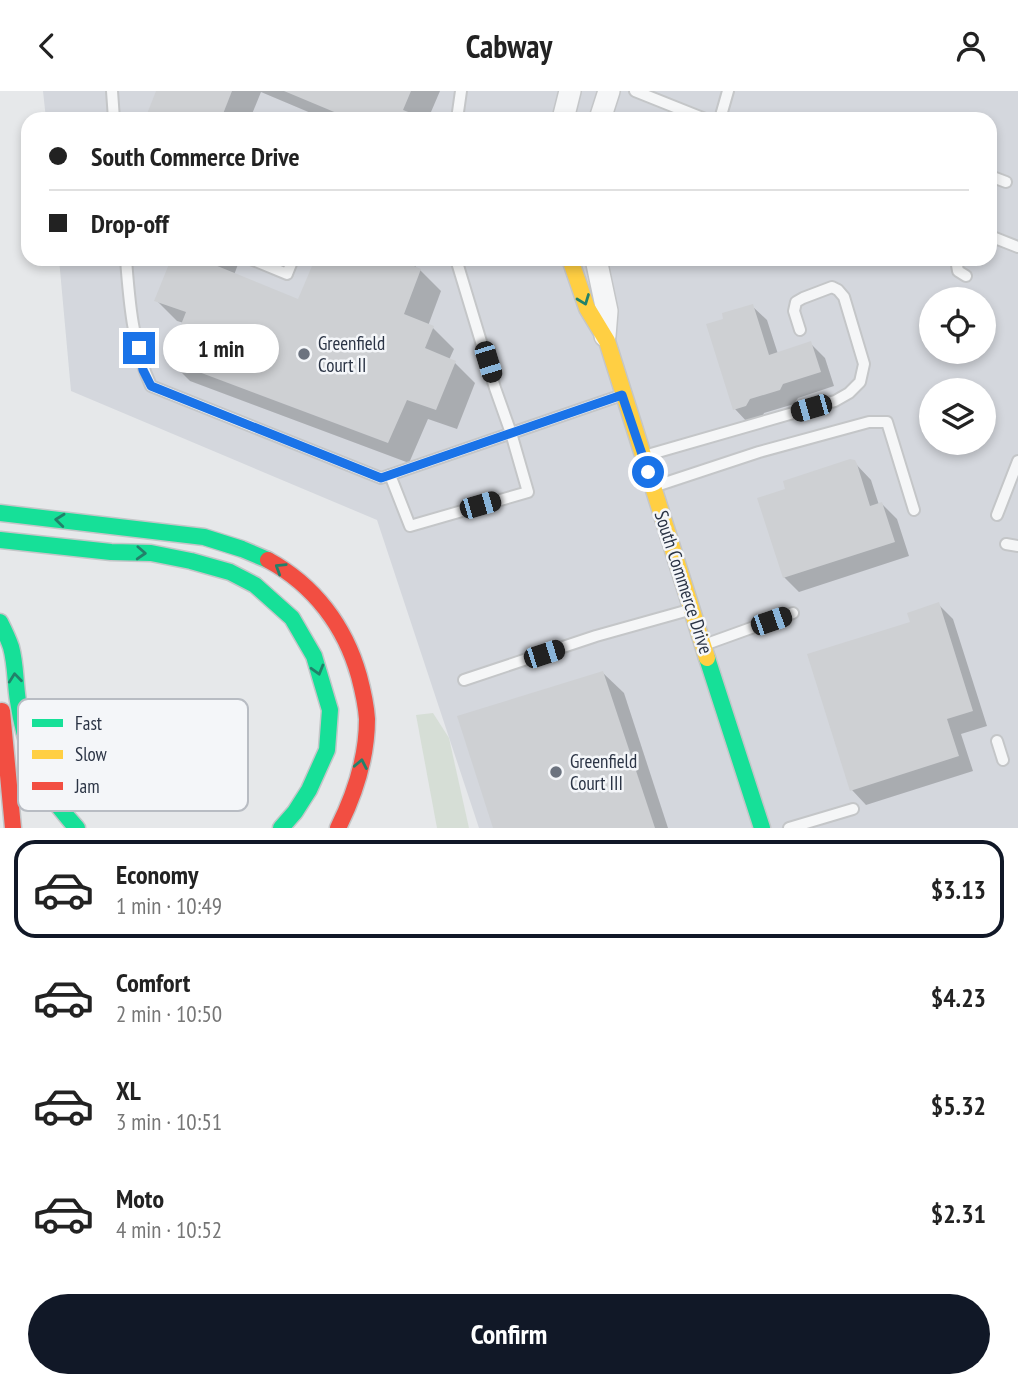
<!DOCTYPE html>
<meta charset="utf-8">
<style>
:root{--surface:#fff;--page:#f2f2f2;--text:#222;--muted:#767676;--line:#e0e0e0;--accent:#111827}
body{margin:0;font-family:"PT Sans Narrow",sans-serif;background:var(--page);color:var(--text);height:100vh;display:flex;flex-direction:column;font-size:26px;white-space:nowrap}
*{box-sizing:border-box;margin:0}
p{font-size:23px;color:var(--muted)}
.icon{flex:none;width:38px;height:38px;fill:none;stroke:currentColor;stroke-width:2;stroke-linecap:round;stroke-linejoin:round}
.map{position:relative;height:737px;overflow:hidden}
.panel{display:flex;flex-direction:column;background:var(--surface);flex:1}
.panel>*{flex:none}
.guide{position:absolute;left:21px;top:21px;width:976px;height:154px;border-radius:21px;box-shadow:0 4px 10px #0003;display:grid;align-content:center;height:154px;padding:0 28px;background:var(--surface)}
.buttons{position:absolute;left:919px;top:196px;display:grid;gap:14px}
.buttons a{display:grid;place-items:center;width:77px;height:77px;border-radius:50%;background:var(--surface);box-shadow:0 4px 10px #0003;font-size:35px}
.end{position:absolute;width:32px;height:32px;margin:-16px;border:9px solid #1a73e8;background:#fff;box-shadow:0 0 0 4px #fff}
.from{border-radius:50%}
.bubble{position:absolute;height:49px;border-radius:24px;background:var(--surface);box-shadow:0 4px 10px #0003;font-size:23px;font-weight:700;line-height:49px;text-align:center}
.car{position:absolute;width:21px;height:42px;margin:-21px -10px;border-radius:9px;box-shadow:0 0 5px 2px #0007;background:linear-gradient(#222 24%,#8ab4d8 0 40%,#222 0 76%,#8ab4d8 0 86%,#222 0)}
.guide b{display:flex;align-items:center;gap:24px;height:66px;font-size:26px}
.guide b+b{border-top:2px solid var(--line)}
.guide i{width:18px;height:18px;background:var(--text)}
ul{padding:12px 0 0;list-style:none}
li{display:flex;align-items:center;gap:21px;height:98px;margin:0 14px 10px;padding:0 14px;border:4px solid transparent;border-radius:21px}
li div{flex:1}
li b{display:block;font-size:26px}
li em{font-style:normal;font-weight:700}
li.active{border-color:var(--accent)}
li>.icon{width:63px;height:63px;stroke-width:1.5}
.action{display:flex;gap:14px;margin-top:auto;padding:14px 28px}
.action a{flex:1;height:80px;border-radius:42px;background:var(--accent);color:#fff;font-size:28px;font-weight:700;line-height:80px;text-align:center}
header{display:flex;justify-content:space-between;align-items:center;height:91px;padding:0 28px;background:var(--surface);font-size:32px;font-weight:700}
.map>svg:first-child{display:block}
</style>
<header><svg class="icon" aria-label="back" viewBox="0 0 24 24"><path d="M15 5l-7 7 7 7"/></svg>Cabway<svg class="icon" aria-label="person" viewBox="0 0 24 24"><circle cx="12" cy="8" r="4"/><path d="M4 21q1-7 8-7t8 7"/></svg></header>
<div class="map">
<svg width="1018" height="737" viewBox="0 0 1018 737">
<rect width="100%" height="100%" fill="#e6e8ea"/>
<path fill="#d4d7dd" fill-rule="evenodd" d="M43,0H1018V737H479L377,429L71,300L59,168H990V28H46ZM931,208H984V261H931ZM931,299H984V352H931Z"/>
<path fill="#d6ded6" d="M433,622L449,647L469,737H437L416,624Z"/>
<g fill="#0003">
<path d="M158,0H440L428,28H325L261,1L250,28H147Z"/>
<path d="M173,168H240L234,184L299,210L317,168H419L415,177L420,179L441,200L428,235L433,237L454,258L449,269L455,272L475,292L457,338L428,328L409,372L190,290L169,269L184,232L177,230L156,209Z"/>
<path d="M752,215L767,229L778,263L810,252L825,267L834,295L798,307L794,313L764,322L761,329L749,333L735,318L725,229Z"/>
<path d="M854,371L871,389L879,414L882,413L897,428L909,465L799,501L784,486Z"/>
<path d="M938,513L953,528L987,635L961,643L973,680L866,714L852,699L912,532Z"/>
<path d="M603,582L624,602L668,737H495Z"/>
</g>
<g fill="#ced0d3">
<path d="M156,0H232L221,28H145Z"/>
<path d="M284,0H411L403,19L427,28H351Z"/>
<path d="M171,168H212L210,172L298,208L315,168H398L421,178L404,223L434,235L425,257L456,270L436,319L407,309L388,352L167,269L186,221L154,210Z"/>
<path d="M753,213L769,264L811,250L821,281L783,293L780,299L750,308L746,315L733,319L706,233L723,228L722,222Z"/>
<path d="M850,368L855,369L857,373L870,415L882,411L895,451L783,487L757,407L785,398L783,390Z"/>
<path d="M939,511L973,620L947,628L959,665L850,700L807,563L910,531L907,522Z"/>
<path d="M603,580L655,737H493L457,625Z"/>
</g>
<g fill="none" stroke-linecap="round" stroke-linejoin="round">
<defs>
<g id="lane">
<path d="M112,0L114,28"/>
<path d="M635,0L705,28"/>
<path d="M457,28L461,0"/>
<path d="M720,28L728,0"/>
<path d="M990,85L1006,91"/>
<path d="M990,145L1018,156"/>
<path d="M126,168C129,209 133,257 151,295L381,387L622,304"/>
<path d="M251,168L287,183L293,168"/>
<path d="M956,168L958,180L966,185"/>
<path d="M644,365L835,310L849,302L860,291L864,273L844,206L838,199L832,196L803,207L796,211L794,220L800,239"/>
<path d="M390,384L410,435L528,401L511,342L495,297L456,168"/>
<path d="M656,395L759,361L869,331H887L914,419"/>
<path d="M997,424L1018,370"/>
<path d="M1006,453L1018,455"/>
<path d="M704,554L793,522"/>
<path d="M464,589L596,545L689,519"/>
<path d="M997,650L1003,669"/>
<path d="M789,737L853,718"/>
</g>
<g id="street">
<path d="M563,28L570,0"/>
<path d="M600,28L609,0"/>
<path d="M596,168L607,220L605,245"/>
</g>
<g id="fast">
<path d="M0,422L204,446L242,458L268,469"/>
<path d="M0,449L111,461L151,462L191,470L230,481L255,494L292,527L314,565L330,619L327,659L309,699L295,721L281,737"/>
<path d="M0,531C4,539 8,547 11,556C16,574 15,592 18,610C25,658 43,702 77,737"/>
<path d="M707,567L762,737"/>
</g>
<path id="slow" d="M570,168L587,217L607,250L707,567"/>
<g id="jam">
<path d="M268,469C314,494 345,535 359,585C363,600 366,613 367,628C367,666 355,703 338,737"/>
<path d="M2,620L13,737"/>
</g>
</defs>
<use href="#lane" stroke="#c4c6c8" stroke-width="14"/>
<use href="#street" stroke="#c4c6c8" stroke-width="24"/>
<use href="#fast" stroke="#c4c6c8" stroke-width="19"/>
<use href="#slow" stroke="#c4c6c8" stroke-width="19"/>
<use href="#jam" stroke="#c4c6c8" stroke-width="19"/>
<use href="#lane" stroke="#f5f6f7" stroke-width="10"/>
<use href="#street" stroke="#f5f6f7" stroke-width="21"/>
<use href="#fast" stroke="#16e098" stroke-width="16"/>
<use href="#slow" stroke="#ffcf43" stroke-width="16"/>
<use href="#jam" stroke="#f24e42" stroke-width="16"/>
</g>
<defs><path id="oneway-chevron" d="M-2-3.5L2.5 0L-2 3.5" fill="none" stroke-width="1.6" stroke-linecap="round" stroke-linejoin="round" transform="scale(1.75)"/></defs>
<g stroke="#22816a">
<use href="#oneway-chevron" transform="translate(584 209) rotate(69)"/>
<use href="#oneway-chevron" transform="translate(60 429) rotate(-174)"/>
<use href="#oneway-chevron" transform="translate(141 462) rotate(3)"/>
<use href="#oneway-chevron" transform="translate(280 477) rotate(-148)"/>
<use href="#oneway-chevron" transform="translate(318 579) rotate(74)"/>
<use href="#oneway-chevron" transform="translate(15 587) rotate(-96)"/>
<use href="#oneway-chevron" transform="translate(361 673) rotate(-79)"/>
</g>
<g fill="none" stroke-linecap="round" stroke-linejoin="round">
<path stroke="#1a73e8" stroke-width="9" d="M139,257L143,279L151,295L381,387L622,304L648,381"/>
</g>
<g fill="#6c737f" stroke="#f4f6f9" stroke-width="2.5">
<circle cx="304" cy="263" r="7"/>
<circle cx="556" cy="681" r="7"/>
</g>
<g text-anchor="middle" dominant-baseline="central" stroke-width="5" stroke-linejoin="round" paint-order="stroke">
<g font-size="19" fill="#2b3445" stroke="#f4f6f9" text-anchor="start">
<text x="318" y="252">Greenfield<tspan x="318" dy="22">Court II</tspan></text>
<text x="570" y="670">Greenfield<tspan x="570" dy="22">Court III</tspan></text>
</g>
<g font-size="19" fill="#2b3445" stroke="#f4f6f9">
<text transform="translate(684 491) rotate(72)">South Commerce Drive</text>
</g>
</g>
<rect x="18" y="608" width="230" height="112" rx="10" fill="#f4f6f9" stroke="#b8bcc3" stroke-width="2"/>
<rect x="32" y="628" width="31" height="8" fill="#16e098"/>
<rect x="32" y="659" width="31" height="9" fill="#ffcf43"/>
<rect x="32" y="691" width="31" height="8" fill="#f24e42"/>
<g font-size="19" fill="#2b3445">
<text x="75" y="639">Fast</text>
<text x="75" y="670">Slow</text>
<text x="75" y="702">Jam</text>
</g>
</svg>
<div class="buttons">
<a><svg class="icon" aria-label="locate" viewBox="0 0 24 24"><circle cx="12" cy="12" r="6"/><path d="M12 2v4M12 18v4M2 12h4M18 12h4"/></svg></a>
<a><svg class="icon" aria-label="layers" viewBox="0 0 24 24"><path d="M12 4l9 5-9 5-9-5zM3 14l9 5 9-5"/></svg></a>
</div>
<i class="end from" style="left:648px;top:381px"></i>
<i class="end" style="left:139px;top:257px"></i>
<div class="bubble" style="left:163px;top:233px;width:116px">1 min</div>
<i class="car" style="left:488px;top:271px;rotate:163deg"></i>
<i class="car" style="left:811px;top:317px;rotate:254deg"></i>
<i class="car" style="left:480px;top:414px;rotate:74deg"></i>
<i class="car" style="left:771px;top:530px;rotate:71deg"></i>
<i class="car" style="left:544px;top:563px;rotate:72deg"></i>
<div class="guide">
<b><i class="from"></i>South Commerce Drive</b>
<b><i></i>Drop-off</b>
</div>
</div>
<section class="panel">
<ul>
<li class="active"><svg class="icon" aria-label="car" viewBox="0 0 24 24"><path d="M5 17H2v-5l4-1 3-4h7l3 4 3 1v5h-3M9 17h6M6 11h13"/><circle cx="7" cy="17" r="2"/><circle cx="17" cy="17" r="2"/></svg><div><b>Economy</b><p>1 min · 10:49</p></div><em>$3.13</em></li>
<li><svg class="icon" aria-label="car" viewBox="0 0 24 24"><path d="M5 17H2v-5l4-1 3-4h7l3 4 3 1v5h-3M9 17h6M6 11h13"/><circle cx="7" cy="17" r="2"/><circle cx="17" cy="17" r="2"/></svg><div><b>Comfort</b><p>2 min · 10:50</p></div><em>$4.23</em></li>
<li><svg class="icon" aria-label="car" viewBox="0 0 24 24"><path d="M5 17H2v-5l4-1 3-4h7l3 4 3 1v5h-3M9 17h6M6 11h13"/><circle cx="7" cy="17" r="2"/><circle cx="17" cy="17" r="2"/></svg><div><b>XL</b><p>3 min · 10:51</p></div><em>$5.32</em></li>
<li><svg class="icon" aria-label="car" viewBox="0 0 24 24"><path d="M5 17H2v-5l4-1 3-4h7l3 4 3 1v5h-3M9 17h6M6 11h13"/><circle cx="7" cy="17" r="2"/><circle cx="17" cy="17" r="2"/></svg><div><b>Moto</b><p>4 min · 10:52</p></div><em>$2.31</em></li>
</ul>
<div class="action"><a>Confirm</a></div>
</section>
